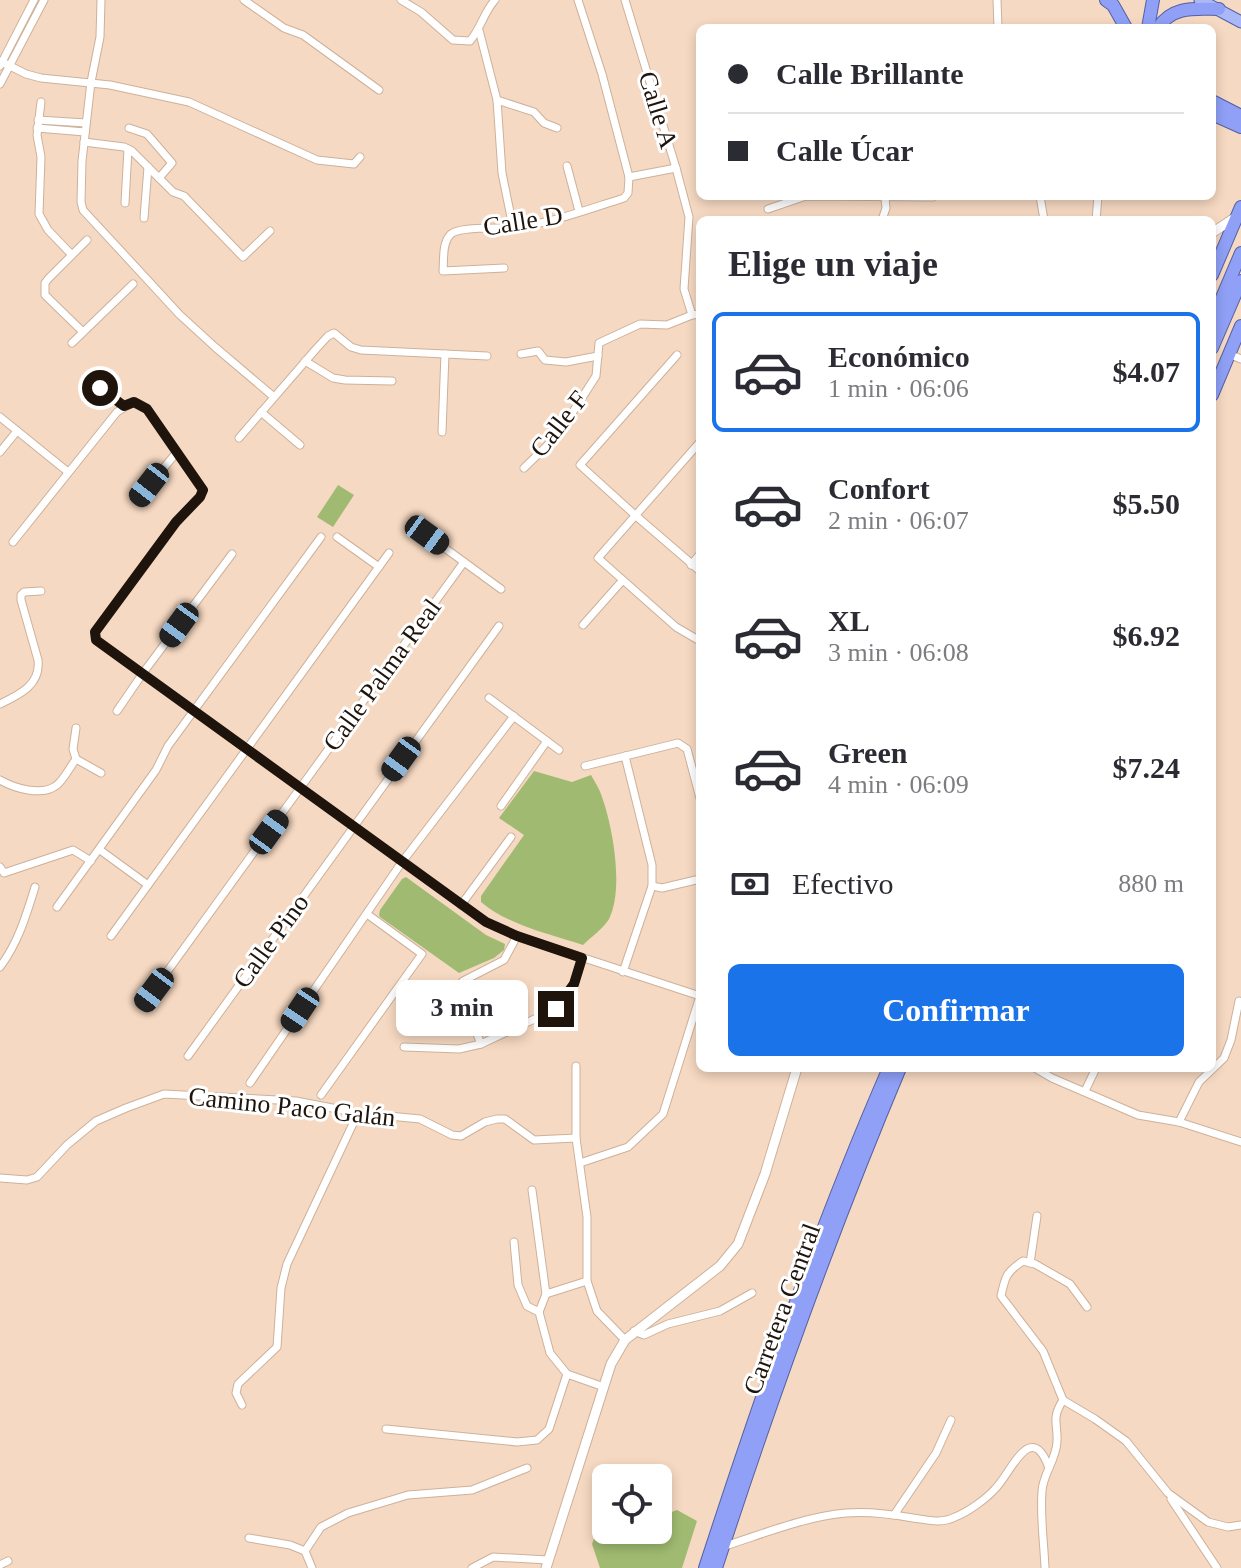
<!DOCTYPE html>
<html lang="es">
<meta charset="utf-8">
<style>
:root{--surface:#fff;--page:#f7f7f7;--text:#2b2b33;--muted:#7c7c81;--line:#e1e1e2;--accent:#1a73e8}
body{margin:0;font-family:"Times New Roman",serif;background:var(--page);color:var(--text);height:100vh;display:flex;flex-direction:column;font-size:30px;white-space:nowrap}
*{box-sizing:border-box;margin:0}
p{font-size:26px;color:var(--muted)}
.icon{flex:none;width:44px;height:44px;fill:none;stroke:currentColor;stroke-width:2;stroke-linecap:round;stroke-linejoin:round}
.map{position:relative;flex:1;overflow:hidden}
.sheet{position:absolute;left:696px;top:216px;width:520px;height:856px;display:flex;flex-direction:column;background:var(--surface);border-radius:12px;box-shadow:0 4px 12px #0003}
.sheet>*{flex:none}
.hud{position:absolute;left:696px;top:24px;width:520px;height:176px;border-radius:12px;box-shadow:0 4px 12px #0003;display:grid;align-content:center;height:176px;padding:0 32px;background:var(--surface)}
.fabs{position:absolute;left:592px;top:1464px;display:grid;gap:16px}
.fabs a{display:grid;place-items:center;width:80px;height:80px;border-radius:12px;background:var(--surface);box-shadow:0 4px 12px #0003;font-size:40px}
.end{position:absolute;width:36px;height:36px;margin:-18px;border:10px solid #1e140c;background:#fff;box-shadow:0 0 0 4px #fff}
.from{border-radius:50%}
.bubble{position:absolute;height:56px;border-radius:12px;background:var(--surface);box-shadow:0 4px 12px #0003;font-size:26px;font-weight:700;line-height:56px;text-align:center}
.car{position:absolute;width:24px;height:48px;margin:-24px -12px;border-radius:10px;box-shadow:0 0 6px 2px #0007;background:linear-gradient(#222 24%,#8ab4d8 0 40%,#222 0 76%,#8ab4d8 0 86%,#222 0)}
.hud b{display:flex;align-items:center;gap:28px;height:76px;font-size:30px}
.hud b+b{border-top:2px solid var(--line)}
.hud i{width:20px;height:20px;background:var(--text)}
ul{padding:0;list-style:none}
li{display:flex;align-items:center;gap:24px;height:120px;margin:0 16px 12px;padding:0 16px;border:4px solid transparent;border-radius:12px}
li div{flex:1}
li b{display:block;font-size:30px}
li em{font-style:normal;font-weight:700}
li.on{border-color:var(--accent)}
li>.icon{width:72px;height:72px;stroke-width:1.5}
h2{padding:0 32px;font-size:36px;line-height:96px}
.pay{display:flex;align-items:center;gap:20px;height:88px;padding:0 32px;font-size:30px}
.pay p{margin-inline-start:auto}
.button{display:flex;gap:16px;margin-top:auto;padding:16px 32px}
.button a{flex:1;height:92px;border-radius:12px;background:var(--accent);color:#fff;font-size:32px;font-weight:700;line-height:92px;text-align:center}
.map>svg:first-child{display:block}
</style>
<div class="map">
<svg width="1241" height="1568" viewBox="0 0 1241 1568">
<rect width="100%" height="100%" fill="#f6d9c2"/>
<g fill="#a0bb71">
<path d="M338,485L354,495L333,527L317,517Z"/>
<path d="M534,771L572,782L591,775C595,782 600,790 602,797C613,828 624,889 609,919C604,928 591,937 583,945C549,934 508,925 481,902V896L524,835L499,818Z"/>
<path d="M406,877L486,935L505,944L504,950L494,958L459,973L380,917L379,915L380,910L402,879Z"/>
<path d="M677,1510L697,1521L682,1568H600L592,1544L595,1536L615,1530H658V1517Z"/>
</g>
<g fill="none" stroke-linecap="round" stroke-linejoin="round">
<defs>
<g id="minor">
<path d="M101,0L100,37L91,82L82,161L81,202L83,210L180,315L215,347L274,397"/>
<path d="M244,0L284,28L303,35L379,90"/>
<path d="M401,0L421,12L453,40L470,41C481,28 484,12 495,0"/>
<path d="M625,0L676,168L689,217L684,289L692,315"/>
<path d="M997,0L998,28"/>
<path d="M479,30L497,100L502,173L513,227"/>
<path d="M2,62L26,74L41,78L110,85L189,102L317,160L354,164L360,157"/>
<path d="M0,66L34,0"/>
<path d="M0,84L44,0"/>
<path d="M497,100L534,112L544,123L557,128"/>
<path d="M41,102L37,135L41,157L39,214L48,230L71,254"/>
<path d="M38,120L86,123"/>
<path d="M37,128L85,132"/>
<path d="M129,128L147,134L172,163L159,178"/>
<path d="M84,142L124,147L132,151L173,192L184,196L243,257L270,231"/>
<path d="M567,166L579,211"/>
<path d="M629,177L676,168"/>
<path d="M1040,196L1044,220"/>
<path d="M125,203L128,149"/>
<path d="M768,209L806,196L933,197"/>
<path d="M144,218L148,167"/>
<path d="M882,220L886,208L885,198"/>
<path d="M1096,220L1098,196"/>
<path d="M504,268L443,271C444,260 442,244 450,235C456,227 493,228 504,228C545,226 585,210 624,198L628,193L629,177L602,74L578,0"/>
<path d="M83,332L45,295V283L48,279L87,240"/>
<path d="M72,343L133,284"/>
<path d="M521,354L538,351L545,360L566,362L598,356"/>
<path d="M1229,354L1241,359"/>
<path d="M677,355L580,465L635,515L700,571"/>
<path d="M305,361L333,378L345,380L392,381"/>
<path d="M100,388L124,406"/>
<path d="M261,412L300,445"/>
<path d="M0,417L68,472"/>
<path d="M442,432L445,354"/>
<path d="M239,438L316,349L328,336L334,333L351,347L361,350L487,356"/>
<path d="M700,442L598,558L676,627L700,641"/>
<path d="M0,452L17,431"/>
<path d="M524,468L558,435L596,376L599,343L640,324L667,325L692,315L700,314"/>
<path d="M137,500L177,452"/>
<path d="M427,535L501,589"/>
<path d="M337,537L379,567"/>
<path d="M13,542L117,412L133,402L147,409L203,490L200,497L176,522L95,632L96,640L486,922L517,936L700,996"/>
<path d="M691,565L700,554"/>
<path d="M583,625L622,581"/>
<path d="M489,698L559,750"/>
<path d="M0,704C19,695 41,685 38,660L21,600V595L24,592L41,591"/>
<path d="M117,711L143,673L232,554"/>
<path d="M76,759L101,773"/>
<path d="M585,766L678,743L687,749L700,798"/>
<path d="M0,780C14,788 42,797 57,785C64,779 70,767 76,759L73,749L76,728"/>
<path d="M501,806L547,741"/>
<path d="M100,850L148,885"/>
<path d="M0,867L4,873L73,850L91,861"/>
<path d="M652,886L662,888L700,879"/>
<path d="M461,905L511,837"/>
<path d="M57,907L156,770L168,746L321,537"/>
<path d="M111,936L389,553"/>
<path d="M0,967C18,943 26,916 35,887"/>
<path d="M623,972L652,886V865L625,756"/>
<path d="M143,1005L464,562"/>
<path d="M481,1044L458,987L463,981L504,960L517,936"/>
<path d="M404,1047L459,1049L481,1044L556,1009L574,984L582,958"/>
<path d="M188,1056L499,626"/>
<path d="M576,1066V1138L587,1217V1281L597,1311L625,1340"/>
<path d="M1035,1068L1052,1078L1138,1115L1179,1122L1241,1142"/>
<path d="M250,1083L402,862L514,716"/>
<path d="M1085,1091L1096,1068"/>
<path d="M321,1095L422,954L367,914"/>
<path d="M1179,1122L1199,1082L1224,1058L1231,1040L1239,1001"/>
<path d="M580,1163L628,1147L663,1114L700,996"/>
<path d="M0,1178L27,1180L37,1177L67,1145L96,1121L126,1108L164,1094L296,1101L358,1113L420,1119L452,1135L461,1136L485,1122L497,1119H505L534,1140L576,1138"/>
<path d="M532,1190L546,1294L539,1312"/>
<path d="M514,1242L518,1285L527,1306L539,1312L550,1353L567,1374L604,1387"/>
<path d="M1030,1263L1037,1216"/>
<path d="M546,1294L587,1281"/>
<path d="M634,1331L644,1335L668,1324L720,1311L752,1293"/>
<path d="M1063,1400L1043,1351L1001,1296C1005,1277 1006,1272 1023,1261L1035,1264L1070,1284L1087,1307"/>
<path d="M1063,1400L1095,1419L1126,1441L1168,1493L1208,1522L1228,1527L1241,1525"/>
<path d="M242,1405L236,1393L238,1384L277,1347L281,1288L287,1264L358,1113"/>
<path d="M386,1429L517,1442L537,1440L549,1429L567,1374"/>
<path d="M1171,1499L1217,1568"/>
<path d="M894,1515L936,1453L951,1420"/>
<path d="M249,1538L290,1545L305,1551L312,1568"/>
<path d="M722,1547C763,1534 803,1517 846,1513C869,1511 891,1514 913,1518C928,1520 941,1524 955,1517C968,1512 986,1499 995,1489C1011,1473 1031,1418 1049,1468"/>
<path d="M305,1551L321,1527L348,1513L408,1495L472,1490L527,1468"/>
<path d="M0,1565L8,1561"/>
<path d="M472,1568L493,1557L548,1560"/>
<path d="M1045,1568C1044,1543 1040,1516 1042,1491C1043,1474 1056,1460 1057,1442C1058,1423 1051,1419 1063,1400"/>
</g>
<g id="tertiary">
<path d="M1212,233L1236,217"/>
<path d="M546,1568L611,1364L625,1340L720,1266L738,1244L765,1174L797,1068"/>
</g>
<path id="primary" d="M1200,0L1241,22"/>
<g id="trunk">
<path d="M1106,0L1113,5L1126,28"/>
<path d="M1148,28L1153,0"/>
<path d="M1158,28C1173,5 1196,9 1219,9"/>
<path d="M1212,101L1241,116"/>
<path d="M1212,114L1241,127"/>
<path d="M1212,275L1241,207"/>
<path d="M1212,321L1241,253"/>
<path d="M1212,348L1241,281"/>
<path d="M1212,395L1241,326"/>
<path d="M705,1568C760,1399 818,1231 889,1068"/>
<path d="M716,1568C771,1399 831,1232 900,1068"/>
</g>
</defs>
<use href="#minor" stroke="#cdb19a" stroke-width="9"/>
<use href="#tertiary" stroke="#cdb19a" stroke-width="11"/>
<use href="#primary" stroke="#5560a2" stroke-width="13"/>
<use href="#trunk" stroke="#5560a2" stroke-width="14"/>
<use href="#minor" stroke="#fff" stroke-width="7"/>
<use href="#tertiary" stroke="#fff" stroke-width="9"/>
<use href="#primary" stroke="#abb8f8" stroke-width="11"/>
<use href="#trunk" stroke="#8fa0f6" stroke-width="12"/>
</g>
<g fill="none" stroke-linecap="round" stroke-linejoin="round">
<path stroke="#1e140c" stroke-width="10" d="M100,388L124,406L134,402L147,409L203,490L200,497L176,522L95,632L96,640L486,922L517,936L582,958L574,984L556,1009"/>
</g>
<g text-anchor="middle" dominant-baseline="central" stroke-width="6" stroke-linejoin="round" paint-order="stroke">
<g font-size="26" fill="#1e140c" stroke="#fff">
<text transform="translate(658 110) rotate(73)">Calle A</text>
<text transform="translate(523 221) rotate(-9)">Calle D</text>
<text transform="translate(559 424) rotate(-52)">Calle F</text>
<text transform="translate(382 675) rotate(-54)">Calle Palma Real</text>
<text transform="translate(271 941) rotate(-54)">Calle Pino</text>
<text transform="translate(292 1107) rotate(6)">Camino Paco Galán</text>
<text transform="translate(782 1309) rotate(-70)">Carretera Central</text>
</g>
</g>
</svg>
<div class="fabs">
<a><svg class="icon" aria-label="locate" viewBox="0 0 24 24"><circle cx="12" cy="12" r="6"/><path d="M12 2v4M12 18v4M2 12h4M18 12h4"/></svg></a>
</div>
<i class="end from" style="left:100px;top:388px"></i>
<i class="end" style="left:556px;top:1009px"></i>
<div class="bubble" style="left:396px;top:980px;width:132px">3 min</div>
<i class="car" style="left:149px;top:485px;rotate:218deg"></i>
<i class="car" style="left:427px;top:535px;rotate:126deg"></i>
<i class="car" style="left:179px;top:625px;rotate:216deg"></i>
<i class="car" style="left:401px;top:759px;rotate:216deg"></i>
<i class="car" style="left:269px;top:832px;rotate:36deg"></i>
<i class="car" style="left:154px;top:990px;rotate:217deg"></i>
<i class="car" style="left:300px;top:1010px;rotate:214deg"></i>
<div class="hud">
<b><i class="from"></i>Calle Brillante</b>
<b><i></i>Calle Úcar</b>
</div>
<section class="sheet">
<h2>Elige un viaje</h2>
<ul>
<li class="on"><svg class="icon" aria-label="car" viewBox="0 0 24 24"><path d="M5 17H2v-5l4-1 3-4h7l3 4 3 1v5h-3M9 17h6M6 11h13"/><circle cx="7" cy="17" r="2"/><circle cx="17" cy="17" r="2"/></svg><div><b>Económico</b><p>1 min · 06:06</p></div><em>$4.07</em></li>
<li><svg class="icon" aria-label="car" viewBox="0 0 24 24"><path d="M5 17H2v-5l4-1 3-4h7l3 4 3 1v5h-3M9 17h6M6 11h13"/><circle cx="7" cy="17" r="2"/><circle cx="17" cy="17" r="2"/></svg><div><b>Confort</b><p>2 min · 06:07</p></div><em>$5.50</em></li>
<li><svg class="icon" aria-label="car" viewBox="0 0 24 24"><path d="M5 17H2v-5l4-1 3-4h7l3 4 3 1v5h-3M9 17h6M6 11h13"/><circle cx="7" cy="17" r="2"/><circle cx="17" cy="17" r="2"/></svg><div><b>XL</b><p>3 min · 06:08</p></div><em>$6.92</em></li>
<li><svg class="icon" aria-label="car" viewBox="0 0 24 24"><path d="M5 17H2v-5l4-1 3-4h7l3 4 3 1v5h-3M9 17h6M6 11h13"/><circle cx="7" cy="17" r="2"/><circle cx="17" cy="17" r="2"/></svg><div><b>Green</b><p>4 min · 06:09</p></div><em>$7.24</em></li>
</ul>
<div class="pay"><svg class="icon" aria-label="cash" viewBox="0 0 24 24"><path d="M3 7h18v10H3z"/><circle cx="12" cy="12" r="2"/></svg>Efectivo<p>880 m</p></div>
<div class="button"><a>Confirmar</a></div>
</section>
</div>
